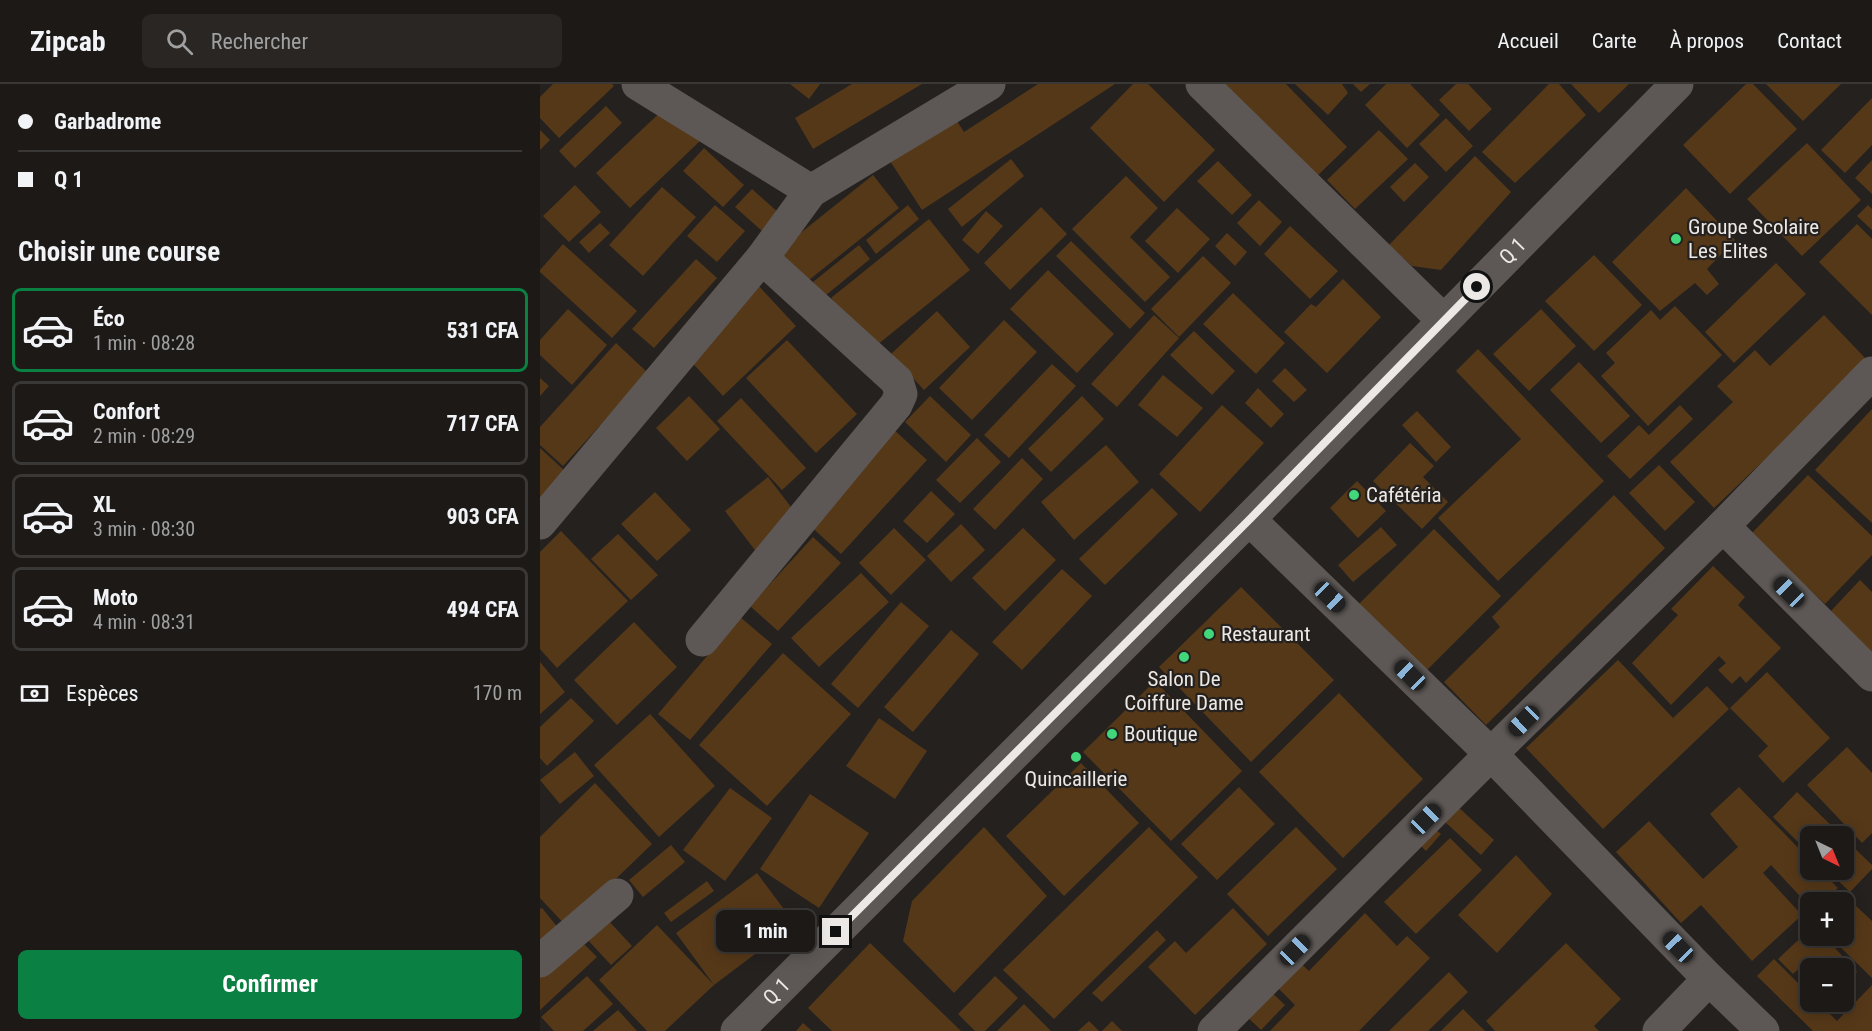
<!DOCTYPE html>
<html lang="fr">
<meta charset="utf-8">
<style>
:root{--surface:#1c1917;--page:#292624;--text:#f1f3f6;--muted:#a0a0a1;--line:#3a3836;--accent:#0b8043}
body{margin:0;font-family:"Roboto Condensed",sans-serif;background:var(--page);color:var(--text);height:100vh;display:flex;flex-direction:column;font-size:22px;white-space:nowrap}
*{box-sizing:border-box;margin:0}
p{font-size:20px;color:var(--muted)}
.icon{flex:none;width:33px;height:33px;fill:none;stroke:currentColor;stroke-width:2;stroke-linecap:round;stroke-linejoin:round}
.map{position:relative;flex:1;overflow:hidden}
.side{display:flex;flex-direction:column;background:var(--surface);width:540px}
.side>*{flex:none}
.top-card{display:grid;align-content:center;height:132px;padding:0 18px;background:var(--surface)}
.needle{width:39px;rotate:137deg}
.controls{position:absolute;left:1260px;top:742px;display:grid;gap:12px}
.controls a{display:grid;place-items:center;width:54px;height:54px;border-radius:9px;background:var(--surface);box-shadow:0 3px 15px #0003,0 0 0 2px var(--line);font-size:30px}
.end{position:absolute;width:27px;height:27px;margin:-14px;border:8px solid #ebe8e6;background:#111;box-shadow:0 0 0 3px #111}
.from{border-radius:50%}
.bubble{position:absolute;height:42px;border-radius:9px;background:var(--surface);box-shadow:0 3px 15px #0003,0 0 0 2px var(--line);font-size:20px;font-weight:700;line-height:42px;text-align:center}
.car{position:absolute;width:18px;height:36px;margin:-18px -9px;border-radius:8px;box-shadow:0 0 4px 2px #0007;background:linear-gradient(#222 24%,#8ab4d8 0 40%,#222 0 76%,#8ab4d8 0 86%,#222 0)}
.top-card b{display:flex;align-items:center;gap:21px;height:57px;font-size:22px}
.top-card b+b{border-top:2px solid var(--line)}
.top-card i{width:15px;height:15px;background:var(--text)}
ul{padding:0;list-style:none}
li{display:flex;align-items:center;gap:18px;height:84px;margin:0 12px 9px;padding:0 6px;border:3px solid var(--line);border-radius:9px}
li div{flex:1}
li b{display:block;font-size:22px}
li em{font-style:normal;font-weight:700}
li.on{border-color:var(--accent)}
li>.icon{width:54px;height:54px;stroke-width:1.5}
h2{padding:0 18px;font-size:27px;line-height:72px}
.pay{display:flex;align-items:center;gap:15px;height:66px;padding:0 18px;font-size:22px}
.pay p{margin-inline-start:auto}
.button{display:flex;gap:12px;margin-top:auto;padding:12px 18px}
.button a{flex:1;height:69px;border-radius:9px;background:var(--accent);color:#fff;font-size:24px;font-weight:700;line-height:69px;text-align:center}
header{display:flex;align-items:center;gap:36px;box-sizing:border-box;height:84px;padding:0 30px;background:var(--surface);border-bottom:2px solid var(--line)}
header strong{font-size:28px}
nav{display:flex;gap:33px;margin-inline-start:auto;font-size:21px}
.search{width:420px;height:54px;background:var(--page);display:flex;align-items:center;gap:15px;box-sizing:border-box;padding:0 21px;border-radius:9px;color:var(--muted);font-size:22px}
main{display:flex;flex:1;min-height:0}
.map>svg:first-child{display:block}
</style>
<header>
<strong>Zipcab</strong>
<div class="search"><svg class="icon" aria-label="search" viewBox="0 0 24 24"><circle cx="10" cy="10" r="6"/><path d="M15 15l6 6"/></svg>Rechercher</div>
<nav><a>Accueil</a><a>Carte</a><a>À propos</a><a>Contact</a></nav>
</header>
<main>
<section class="side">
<div class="top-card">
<b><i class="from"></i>Garbadrome</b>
<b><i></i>Q 1</b>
</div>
<h2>Choisir une course</h2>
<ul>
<li class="on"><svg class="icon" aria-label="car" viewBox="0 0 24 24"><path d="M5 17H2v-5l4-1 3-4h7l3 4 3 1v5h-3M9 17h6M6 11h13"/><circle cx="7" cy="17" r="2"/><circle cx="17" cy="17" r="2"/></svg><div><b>Éco</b><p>1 min · 08:28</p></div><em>531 CFA</em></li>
<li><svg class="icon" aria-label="car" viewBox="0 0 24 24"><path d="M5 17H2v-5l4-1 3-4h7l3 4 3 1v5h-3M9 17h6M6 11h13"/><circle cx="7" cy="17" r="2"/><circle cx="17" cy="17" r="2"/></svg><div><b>Confort</b><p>2 min · 08:29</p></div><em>717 CFA</em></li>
<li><svg class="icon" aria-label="car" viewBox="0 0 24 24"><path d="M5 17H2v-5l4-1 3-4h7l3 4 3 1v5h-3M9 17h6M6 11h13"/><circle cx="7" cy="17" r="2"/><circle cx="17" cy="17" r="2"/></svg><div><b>XL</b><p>3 min · 08:30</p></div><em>903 CFA</em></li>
<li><svg class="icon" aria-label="car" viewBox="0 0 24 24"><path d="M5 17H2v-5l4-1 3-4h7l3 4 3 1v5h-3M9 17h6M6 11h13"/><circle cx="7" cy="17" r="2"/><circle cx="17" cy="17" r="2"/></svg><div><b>Moto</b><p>4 min · 08:31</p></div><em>494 CFA</em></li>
</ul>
<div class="pay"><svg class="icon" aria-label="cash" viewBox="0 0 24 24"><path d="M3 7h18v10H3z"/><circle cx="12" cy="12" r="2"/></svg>Espèces<p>170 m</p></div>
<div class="button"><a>Confirmer</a></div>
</section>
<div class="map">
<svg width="1332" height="947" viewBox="0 0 1332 947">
<rect width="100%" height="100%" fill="#25211f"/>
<g fill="#553818">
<path d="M13,0H72L74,2L19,54L0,34V13Z"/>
<path d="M250,0H280L269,15Z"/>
<path d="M312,0H382L273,65L255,34Z"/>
<path d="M498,0H575L382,126L348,74L413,31L424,48Z"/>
<path d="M593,0H608L675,66L624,118L550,44Z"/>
<path d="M682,0H746L807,63L774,95Z"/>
<path d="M755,0H802L808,9L788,31Z"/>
<path d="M813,0H830L821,8Z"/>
<path d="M846,0H870L900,31L867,64L825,21Z"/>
<path d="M916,0H928L952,25L929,47L899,16Z"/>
<path d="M1009,0H1019L1046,31L975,99L942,68Z"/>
<path d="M1031,0H1089L1059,29Z"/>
<path d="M1206,0H1213L1257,45L1190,110L1143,61Z"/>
<path d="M1226,0H1301L1263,37Z"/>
<path d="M1332,14V61L1305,89L1281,66Z"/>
<path d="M128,21L161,56L90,124L56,89Z"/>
<path d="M66,22L82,39L35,84L19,67Z"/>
<path d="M906,34L933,62L906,88L879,60Z"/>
<path d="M0,46L10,56L0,66Z"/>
<path d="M839,46L868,75L815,125L787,96Z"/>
<path d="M1267,59L1321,116L1262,172L1207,115Z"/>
<path d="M164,64L204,101L183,123L143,87Z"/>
<path d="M935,72L971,108L901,186L872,182L849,161Z"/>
<path d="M471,75L484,92L422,143L408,125Z"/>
<path d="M1332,76V110L1315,94Z"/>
<path d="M678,77L712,111L692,131L657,97Z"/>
<path d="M875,79L889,93L864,118L850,103Z"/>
<path d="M333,91L359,124L264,200L238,167Z"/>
<path d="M586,92L618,124L590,153L630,193L605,218L532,145Z"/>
<path d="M35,101L61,128L29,158L3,132Z"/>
<path d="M122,103L156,133L103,192L69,161Z"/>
<path d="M1146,104L1195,156L1167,185L1179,200L1167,211L1155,199L1120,227L1072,178Z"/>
<path d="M212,105L239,129L222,147L195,123Z"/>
<path d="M719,116L742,138L720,162L697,139Z"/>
<path d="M175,121L205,147L177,178L147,152Z"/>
<path d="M368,121L379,135L336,170L326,156Z"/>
<path d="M1328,121L1332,125V146L1317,132Z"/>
<path d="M501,123L527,150L470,206L444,179Z"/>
<path d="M637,124L670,155L638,189L605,157Z"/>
<path d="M446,127L463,142L438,170L422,156Z"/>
<path d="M389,135L430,186L332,265L291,214Z"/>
<path d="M60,139L70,149L49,169L39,158Z"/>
<path d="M1317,140L1332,155V231L1279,178Z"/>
<path d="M750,142L798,187L770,215L724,170Z"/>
<path d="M687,149L707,168L695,182L675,162Z"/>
<path d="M531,157L605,229L590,245L516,172Z"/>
<path d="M23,160L97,227L72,254L0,188V186Z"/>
<path d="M319,161L330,175L285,212L273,198Z"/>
<path d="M1054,171L1102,221L1054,267L1005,217Z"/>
<path d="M663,172L691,199L639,253L611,225Z"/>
<path d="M156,175L177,194L114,264L92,245Z"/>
<path d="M1236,179L1266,210L1194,279L1165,248Z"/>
<path d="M508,186L574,250L537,289L470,225Z"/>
<path d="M803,195L841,233L787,289L744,248L771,220L776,223Z"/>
<path d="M217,200L256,242L183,312L144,270Z"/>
<path d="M693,209L745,259L716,290L663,240Z"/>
<path d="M1135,222L1182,271L1108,342L1061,292L1075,279L1066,269L1111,226L1120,236Z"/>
<path d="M28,225L67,261L32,301L0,271V256Z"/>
<path d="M1001,225L1036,262L989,307L953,270Z"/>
<path d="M397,227L430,263L384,306L351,270Z"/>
<path d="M614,231L639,254L577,323L551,300Z"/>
<path d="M1284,231L1328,277L1174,424L1130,378L1193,318L1177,302L1215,266L1230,282Z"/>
<path d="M464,236L497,268L432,336L399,304Z"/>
<path d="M654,247L695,287L672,311L630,271Z"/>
<path d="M247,256L317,330L276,369L206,294Z"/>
<path d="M76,259L108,289L23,382L0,361V343Z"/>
<path d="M938,265L1064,397L958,497L898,434L981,355L916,287Z"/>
<path d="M1039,278L1090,332L1061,359L1010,306Z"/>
<path d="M512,280L536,302L469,374L444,351Z"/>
<path d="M745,284L767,306L754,318L732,297Z"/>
<path d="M623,291L663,324L637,353L598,321Z"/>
<path d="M0,294L9,302L0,312Z"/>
<path d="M718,304L744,330L731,344L705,319Z"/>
<path d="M149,312L180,345L147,377L116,344Z"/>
<path d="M390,312L431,351L406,378L365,338Z"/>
<path d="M542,312L564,335L511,388L488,365Z"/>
<path d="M201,314L266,384L242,406L177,337Z"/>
<path d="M682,321L724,359L660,428L619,390Z"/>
<path d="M1140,321L1153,335L1090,395L1067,372L1099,341L1109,351Z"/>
<path d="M1332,325V439L1275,386Z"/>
<path d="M877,327L911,363L896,378L862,341Z"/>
<path d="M353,345L387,376L301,470L267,439Z"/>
<path d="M437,354L461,378L420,419L396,396Z"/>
<path d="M870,359L894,382L883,393L908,418L882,445L833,397Z"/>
<path d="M566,361L599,398L534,456L501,418Z"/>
<path d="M0,364L25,387L0,415Z"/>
<path d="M482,374L503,395L455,446L433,425Z"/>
<path d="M1119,381L1155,418L1125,447L1089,409Z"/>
<path d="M1268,391L1332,452V471L1285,520L1211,450Z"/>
<path d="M228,393L261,436L218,470L185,427Z"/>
<path d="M817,397L846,427L818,454L790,424Z"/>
<path d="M612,404L638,430L565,501L539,475Z"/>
<path d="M391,407L415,430L387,459L363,437Z"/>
<path d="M115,408L151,446L117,477L81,440Z"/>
<path d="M1074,411L1125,464L946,641L904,598L960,543L952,533Z"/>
<path d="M421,440L445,466L411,498L387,472Z"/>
<path d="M841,443L857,461L813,498L798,481Z"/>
<path d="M354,444L386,476L351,511L319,479Z"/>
<path d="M483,444L516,476L465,527L432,494Z"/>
<path d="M894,445L961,512L886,587L819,520Z"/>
<path d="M21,447L88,517L17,584L0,565V468Z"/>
<path d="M78,450L118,491L91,516L51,475Z"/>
<path d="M273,453L301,479L238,547L210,522Z"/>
<path d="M1173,482L1205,513L1198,521L1241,564L1206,599L1200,592L1192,600L1178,586L1186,579L1179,572L1131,621L1092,579L1138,531L1131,525Z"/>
<path d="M522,485L552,512L482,586L452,558Z"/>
<path d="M321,489L349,518L279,583L251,554Z"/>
<path d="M1320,496L1332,508V569L1290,528Z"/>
<path d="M701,503L794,596L711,678L619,583Z"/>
<path d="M361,518L389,542L318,624L291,600Z"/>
<path d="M200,533L232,560L150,656L118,630Z"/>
<path d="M94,538L137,583L77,641L34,596Z"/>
<path d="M411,546L439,570L373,648L344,623Z"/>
<path d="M243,569L311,630L227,722L159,661Z"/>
<path d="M1078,576L1133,634L1167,602L1189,625L1063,745L986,664Z"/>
<path d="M0,578L25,608L0,630Z"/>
<path d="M1227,588L1290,654L1243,699L1218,672L1228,662L1190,624Z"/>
<path d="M615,597L702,687L631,757L543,668Z"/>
<path d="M799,609L883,695L803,774L719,688Z"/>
<path d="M31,614L54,637L7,682L0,674V643Z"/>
<path d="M110,630L175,702L119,753L54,681Z"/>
<path d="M339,634L387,667L355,715L306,682Z"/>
<path d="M1307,663L1332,689V749L1322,759L1267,701Z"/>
<path d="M35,668L54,692L20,720L0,696Z"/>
<path d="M541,679L599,739L524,812L466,752Z"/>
<path d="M55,699L112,760L57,813L29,845L0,814V753Z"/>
<path d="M699,703L735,740L677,796L641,760Z"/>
<path d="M1199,703L1270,776V786H1280L1298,804L1281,819H1270V823L1231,781L1223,789L1262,831L1212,877L1161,821L1141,839L1076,768L1109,737L1163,795L1198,763L1170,730Z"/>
<path d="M190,704L232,734L185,797L143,766Z"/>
<path d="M1257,708L1303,753H1270V770L1233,733Z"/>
<path d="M270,710L329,749L279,824L220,785Z"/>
<path d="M916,721L954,756L941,771L903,736Z"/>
<path d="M889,740L901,750L886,767L875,756Z"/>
<path d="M444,743L507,812L414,909L363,857L372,817Z"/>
<path d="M609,743L658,793L514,935L463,886Z"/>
<path d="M756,743L797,785L728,852L687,810Z"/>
<path d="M910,754L942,786L876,850L844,818Z"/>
<path d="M1304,754L1332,781V785L1310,808L1287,786H1304Z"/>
<path d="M131,761L145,778L103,813L89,796Z"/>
<path d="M976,771L1012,810L957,869L918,831Z"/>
<path d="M217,789L255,840L174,901L125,947H107L59,896L117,841L174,901L136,849Z"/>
<path d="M167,797L174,807L131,838L124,829Z"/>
<path d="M1314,820L1332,837V894L1289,852H1304V831Z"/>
<path d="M2,824L19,845L0,861V825Z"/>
<path d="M693,824L727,860L655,931L608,883L635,857L646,869Z"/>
<path d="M825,829L857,862L867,852L890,874L819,947H730L755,921L733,899L756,875L769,887Z"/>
<path d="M67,835L92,862L71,881L46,854Z"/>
<path d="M1270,845V852H1284L1317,888L1304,901V885H1270V891L1262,882L1253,890L1238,875Z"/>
<path d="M617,846L626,856L562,918L552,909Z"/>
<path d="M37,853L57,873L0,926V888Z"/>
<path d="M330,859L421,947H292L268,924Z"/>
<path d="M1026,859L1081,915L1054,942L1059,947H955L946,937Z"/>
<path d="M1234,875L1270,911V918H1278L1297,937L1332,901V947H1273L1217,892Z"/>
<path d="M909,888L928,908L888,947H849Z"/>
<path d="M47,892L73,920L43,947H14L1,933Z"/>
<path d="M455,892L478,914L445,947H435L418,930Z"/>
<path d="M727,904L745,921L721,946L703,929Z"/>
<path d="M484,920L511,947H457Z"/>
<path d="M923,925L945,947H901Z"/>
<path d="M78,926L97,947H53Z"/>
<path d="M549,937L559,947H538Z"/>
<path d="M572,937L582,947H562Z"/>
<path d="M263,939L272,947H256Z"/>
</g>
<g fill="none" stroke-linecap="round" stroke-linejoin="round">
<g stroke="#5d5855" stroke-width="33">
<path d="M98,0L271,107"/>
<path d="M662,0L904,237"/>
<path d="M709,435L951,670L1169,895L1223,947"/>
<path d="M0,439L222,174L271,107L449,0"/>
<path d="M1183,442L1332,591"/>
<path d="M162,556L356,321L361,310L357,297L222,174"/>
<path d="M0,877L77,811"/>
<path id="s1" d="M197,947L709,435L1137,0"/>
<path d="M674,947L951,670L1183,442L1332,289"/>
<path d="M1119,947L1169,895"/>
</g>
</g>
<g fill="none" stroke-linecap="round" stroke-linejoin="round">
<path stroke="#ebe8e6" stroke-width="8" d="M296,848L710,435L937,203"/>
</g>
<g fill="#43d77b" stroke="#25211f" stroke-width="2">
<circle cx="1136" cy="155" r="6"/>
<circle cx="814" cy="411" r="6"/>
<circle cx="669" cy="550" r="6"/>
<circle cx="644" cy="573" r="6"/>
<circle cx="572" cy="650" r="6"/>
<circle cx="536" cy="673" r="6"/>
</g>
<g text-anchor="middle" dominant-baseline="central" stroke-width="4.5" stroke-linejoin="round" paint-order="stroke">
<g font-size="21" fill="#ebe8e6" stroke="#25211f" text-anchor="start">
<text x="1148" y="143">Groupe Scolaire<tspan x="1148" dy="24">Les Elites</tspan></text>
<text x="826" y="411">Cafétéria</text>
<text x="681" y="550">Restaurant</text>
<text x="644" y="595" text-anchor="middle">Salon De<tspan x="644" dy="24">Coiffure Dame</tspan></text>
<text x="584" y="650">Boutique</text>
<text x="536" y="695" text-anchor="middle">Quincaillerie</text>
</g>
<g font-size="21" fill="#ebe8e6" stroke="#25211f">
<text stroke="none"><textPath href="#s1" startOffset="1100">Q 1</textPath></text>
<text stroke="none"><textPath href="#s1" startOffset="56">Q 1</textPath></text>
</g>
</g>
</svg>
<div class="controls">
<a><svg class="needle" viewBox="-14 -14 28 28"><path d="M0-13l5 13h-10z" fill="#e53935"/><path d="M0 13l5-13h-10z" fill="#a0a0a1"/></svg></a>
<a>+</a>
<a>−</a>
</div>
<i class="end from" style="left:937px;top:203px"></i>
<i class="end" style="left:296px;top:848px"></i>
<div class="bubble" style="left:176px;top:826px;width:99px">1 min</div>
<i class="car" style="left:1249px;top:508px;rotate:315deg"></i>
<i class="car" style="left:790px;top:513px;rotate:134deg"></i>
<i class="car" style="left:870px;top:591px;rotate:314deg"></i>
<i class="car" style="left:984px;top:637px;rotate:226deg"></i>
<i class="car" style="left:886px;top:735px;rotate:45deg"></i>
<i class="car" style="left:1138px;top:863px;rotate:316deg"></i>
<i class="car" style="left:755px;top:866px;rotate:45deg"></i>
</div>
</main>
